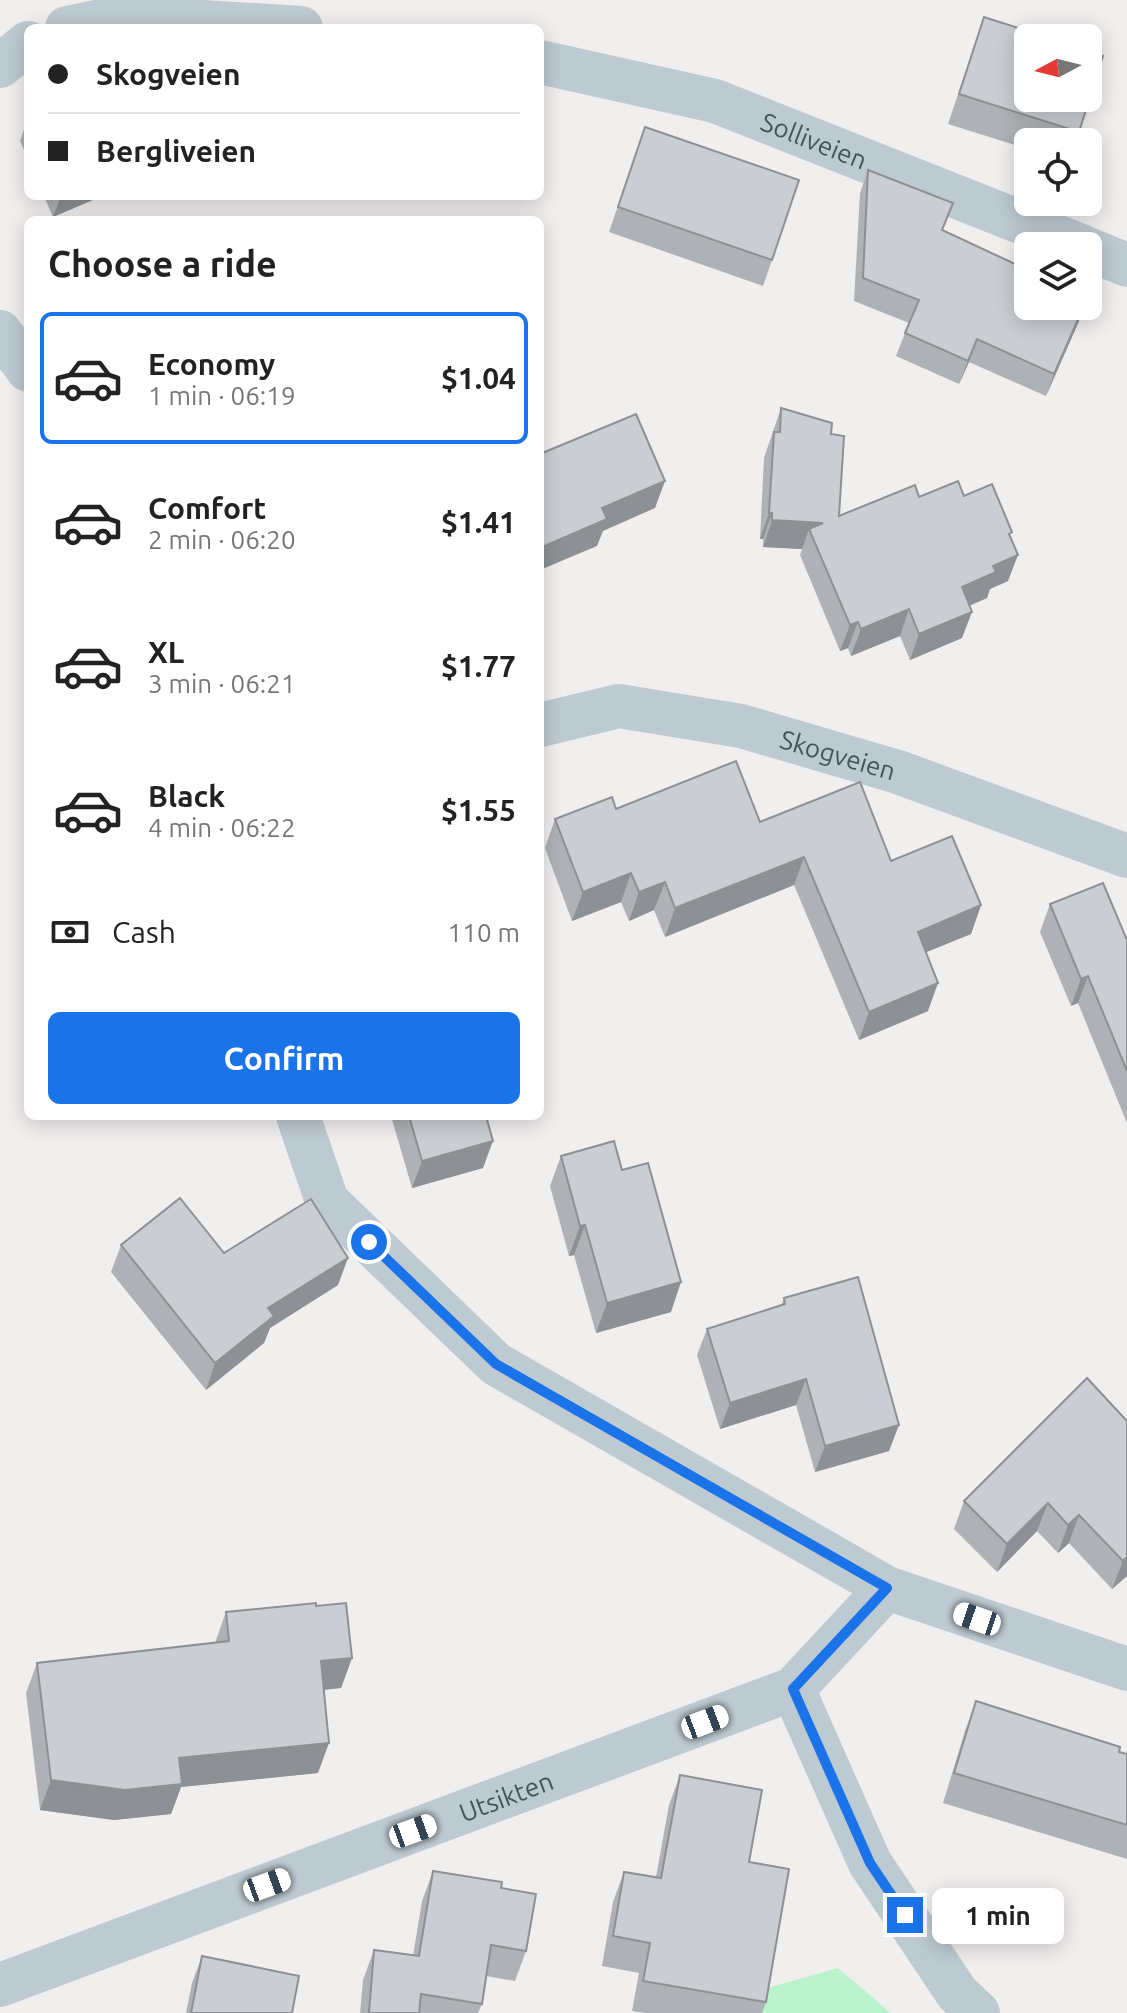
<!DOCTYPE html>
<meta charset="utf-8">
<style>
:root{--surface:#fff;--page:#f2f2f2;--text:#222;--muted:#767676;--line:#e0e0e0;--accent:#1a73e8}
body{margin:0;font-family:Ubuntu,sans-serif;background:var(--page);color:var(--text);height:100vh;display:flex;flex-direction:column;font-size:30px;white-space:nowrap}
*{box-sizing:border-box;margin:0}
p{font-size:26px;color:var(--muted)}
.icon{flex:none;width:44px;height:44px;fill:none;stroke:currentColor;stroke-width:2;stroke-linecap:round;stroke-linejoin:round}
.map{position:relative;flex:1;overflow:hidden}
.panel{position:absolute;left:24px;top:216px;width:520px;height:904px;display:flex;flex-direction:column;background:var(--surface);border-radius:12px;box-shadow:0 4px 20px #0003}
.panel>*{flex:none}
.hud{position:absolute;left:24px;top:24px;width:520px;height:176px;border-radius:12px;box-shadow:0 4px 20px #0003;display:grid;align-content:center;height:176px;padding:0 24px;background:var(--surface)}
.needle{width:52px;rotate:263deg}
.buttons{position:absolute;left:1014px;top:24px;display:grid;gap:16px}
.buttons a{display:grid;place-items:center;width:88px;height:88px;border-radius:12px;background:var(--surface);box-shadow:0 4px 20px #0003;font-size:40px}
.end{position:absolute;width:36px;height:36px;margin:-18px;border:10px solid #1a73e8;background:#fff;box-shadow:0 0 0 4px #fff}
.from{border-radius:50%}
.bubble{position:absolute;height:56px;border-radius:12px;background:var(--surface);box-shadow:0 4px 20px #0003;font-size:26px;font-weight:600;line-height:56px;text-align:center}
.car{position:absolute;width:24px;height:48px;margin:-24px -12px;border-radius:10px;box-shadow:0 0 6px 2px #0007;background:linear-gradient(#fff 24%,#345 0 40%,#fff 0 76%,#345 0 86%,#fff 0)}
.hud b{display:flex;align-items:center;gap:28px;height:76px;font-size:30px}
.hud b+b{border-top:2px solid var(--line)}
.hud i{width:20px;height:20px;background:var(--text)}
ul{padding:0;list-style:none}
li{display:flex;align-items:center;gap:24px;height:132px;margin:0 16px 12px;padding:0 8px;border:4px solid transparent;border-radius:12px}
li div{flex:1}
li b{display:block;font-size:30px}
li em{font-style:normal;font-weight:600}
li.current{border-color:var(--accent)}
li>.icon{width:72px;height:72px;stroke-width:1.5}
h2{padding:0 24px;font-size:36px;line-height:96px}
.pay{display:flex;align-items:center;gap:20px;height:88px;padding:0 24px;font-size:30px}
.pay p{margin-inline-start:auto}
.button{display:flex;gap:16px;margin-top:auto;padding:16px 24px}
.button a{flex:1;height:92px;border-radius:12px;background:var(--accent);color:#fff;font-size:32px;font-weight:600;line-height:92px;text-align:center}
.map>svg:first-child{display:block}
</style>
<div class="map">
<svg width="1127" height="2013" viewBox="0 0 1127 2013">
<rect width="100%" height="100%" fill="#f1eeee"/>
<path fill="#b9f2cb" d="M838,1968L891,2013H683L689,2010Z"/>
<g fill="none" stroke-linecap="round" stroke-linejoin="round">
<g stroke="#bdcad1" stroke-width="44">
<path d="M67,28L120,17L301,28"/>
<path id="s1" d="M540,62L715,101L1081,246"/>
<path d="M0,66L28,43"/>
<path d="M1088,249L1127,265"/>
<path d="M0,332L28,370"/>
<path id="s2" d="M540,725L619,706L741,726L898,772L1127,856"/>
<path d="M298,1116L327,1201L496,1364L887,1588L1127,1669"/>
<path d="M793,1689L870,1863L957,1993L978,2013"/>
<path id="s3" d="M0,1985L793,1689L887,1588"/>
</g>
</g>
<g fill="#aeb1b5">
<path d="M984,17L1079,132L1076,142H1028V149L948,124Z"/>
<path d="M28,118V159L20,141Z"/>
<path d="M645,127L772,260L763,286L609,232Z"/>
<path d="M868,170L943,230L1079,321L1046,396L969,362L959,384L896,356L909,323L854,301L860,193Z"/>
<path d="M44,196H102L53,217Z"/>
<path d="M781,408L831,434L839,516L919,497L964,496L1010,537L1008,581L990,589L987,598L969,606L962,638L910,660L900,636L851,656L848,648L840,651L800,555L802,549L763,547V539H760L764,458Z"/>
<path d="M616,809L760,822L891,861L981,905L971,934L926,952L928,1011L859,1040L794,885L665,937L654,910L629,921L621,902L572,921L545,848L555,819Z"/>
<path d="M1050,904L1127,940V1123L1078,1003L1071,1006L1040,932Z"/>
<path d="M391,1116H486L483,1168L412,1188Z"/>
<path d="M561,1156L622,1170L671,1312L596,1333L574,1255L569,1256L550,1186Z"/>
<path d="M121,1245L224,1253L338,1285L270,1328L264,1343L206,1390L111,1272Z"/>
<path d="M784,1298L889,1451L815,1472L796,1405L720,1429L697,1355L707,1329L781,1306Z"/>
<path d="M1127,1421V1576L1112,1589L1069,1543L1058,1553L1037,1531L997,1572L954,1529L964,1501Z"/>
<path d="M316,1606L352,1658L341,1688L324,1690L318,1773L181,1787L171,1814L114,1820L40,1810L26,1693L37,1663L215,1643L226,1612Z"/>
<path d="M976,1701L1127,1754V1859L943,1803L965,1731Z"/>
<path d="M680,1775L749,1862L766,2002L762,2013H646L632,2011L639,1973L602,1966L613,1902L624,1872L656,1877L669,1805Z"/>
<path d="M433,1871L501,1888L526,1951L515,1981L486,1976L482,2004L478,2013H360L363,1980L374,1950L413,1956L422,1901Z"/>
<path d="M202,1956L292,2013H186L192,1983Z"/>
</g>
<g fill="#8d9094">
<path d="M61,196H102L53,217Z"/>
<path d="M483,196H505L504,199Z"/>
<path d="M1085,306L1079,321L1046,396L1054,374Z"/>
<path d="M977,339L969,362L959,384L968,361Z"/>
<path d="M665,481L655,508L603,531L597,546L540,570V548L602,508Z"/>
<path d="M769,513H772L763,539H760Z"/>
<path d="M772,520L823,523L809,529L802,549L763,547Z"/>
<path d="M1018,555L1008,581L990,589L987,598L952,613L962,587L993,566Z"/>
<path d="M909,609L900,636L851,656L861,629Z"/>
<path d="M972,612L962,638L910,660L919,634Z"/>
<path d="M858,622L848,648L840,651L850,625Z"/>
<path d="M804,857L794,885L665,937L675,908Z"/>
<path d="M631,873L621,902L572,921L583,892Z"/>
<path d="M665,882L654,910L629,921L639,892Z"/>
<path d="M981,905L971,934L907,960L918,932Z"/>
<path d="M1088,976L1078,1003L1071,1006L1081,979Z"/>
<path d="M938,983L928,1011L859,1040L869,1012Z"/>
<path d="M493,1141L483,1168L412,1188L422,1161Z"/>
<path d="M585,1225L574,1255L569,1256L580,1226Z"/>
<path d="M348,1258L338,1285L270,1328L264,1343L206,1390L215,1363L268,1308Z"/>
<path d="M681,1282L671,1312L596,1333L607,1303Z"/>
<path d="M806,1379L796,1405L720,1429L730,1403Z"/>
<path d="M899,1425L889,1451L815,1472L825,1446Z"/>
<path d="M1048,1503L1037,1531L997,1572L1007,1544Z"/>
<path d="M1079,1515L1069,1543L1058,1553L1068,1525Z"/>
<path d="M1127,1557V1576L1112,1589L1123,1561Z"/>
<path d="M352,1658L341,1688L310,1691L321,1661Z"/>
<path d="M329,1743L318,1773L181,1787L171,1814L114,1820L40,1810L51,1780L179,1758Z"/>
</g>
<g fill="#caced3" stroke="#8d9094" stroke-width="2">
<path d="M984,17L1049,38H1028V98H1088V51L1103,56L1079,132L959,94Z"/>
<path d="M645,127L799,180L772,260L618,207Z"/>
<path d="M868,170L953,203L942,230L1028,270V306H1084L1054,374L977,339L968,361L905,333L919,300L863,278Z"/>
<path d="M781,408L832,423L831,434L844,436L839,516L915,485L919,497L958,481L964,496L992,484L1012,532L1009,534L1018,555L993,566L996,572L962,587L972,612L919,634L909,609L861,629L858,622L850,625L809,529L823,523L772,520V513H769L774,432H780Z"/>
<path d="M636,414L665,481L602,508L607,519L540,548V454Z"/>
<path d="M736,761L760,822L860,782L891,861L952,836L981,905L918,932L938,983L869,1012L804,857L675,908L665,882L639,892L631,873L583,892L555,819L612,797L616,809Z"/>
<path d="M1103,883L1127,940V1071L1088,976L1081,979L1050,904Z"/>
<path d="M409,1116H486L493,1141L422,1161Z"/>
<path d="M614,1141L622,1170L648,1163L681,1282L607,1303L585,1225L580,1226L561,1156Z"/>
<path d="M180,1198L224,1253L311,1199L348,1258L268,1308L274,1316L215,1363L121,1245Z"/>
<path d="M858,1277L899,1425L825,1446L806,1379L730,1403L707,1329L785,1304L784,1298Z"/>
<path d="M1087,1378L1127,1421V1557L1123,1561L1079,1515L1068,1525L1048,1503L1007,1544L964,1501Z"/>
<path d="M316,1603V1606L346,1603L352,1658L321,1661L329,1743L179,1758L182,1784L125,1790L51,1780L37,1663L229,1641L226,1612Z"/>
<path d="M976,1701L1120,1747L1119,1752L1127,1754V1825L954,1773Z"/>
<path d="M680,1775L762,1790L749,1862L789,1869L766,2002L643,1981L650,1943L613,1936L624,1872L661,1878Z"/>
<path d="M433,1871L502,1882L501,1888L536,1894L526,1951L491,1945L482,2004L421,1994L419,2013H369L374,1950L419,1956Z"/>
<path d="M202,1956L299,1976L292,2013H191Z"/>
</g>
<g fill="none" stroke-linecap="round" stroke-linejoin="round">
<path stroke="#1a73e8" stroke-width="10" d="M369,1242L496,1364L887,1588L793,1689L870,1863L905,1915"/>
</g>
<g text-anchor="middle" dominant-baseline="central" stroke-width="6" stroke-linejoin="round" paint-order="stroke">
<g font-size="26" fill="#45535d" stroke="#fff">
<text stroke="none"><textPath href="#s1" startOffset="286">Solliveien</textPath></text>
<text stroke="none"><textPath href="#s2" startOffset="306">Skogveien</textPath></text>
<text stroke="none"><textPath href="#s3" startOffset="540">Utsikten</textPath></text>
</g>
</g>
</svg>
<div class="buttons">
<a><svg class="needle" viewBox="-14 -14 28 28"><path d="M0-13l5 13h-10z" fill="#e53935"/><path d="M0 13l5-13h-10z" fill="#767676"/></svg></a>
<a><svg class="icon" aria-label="locate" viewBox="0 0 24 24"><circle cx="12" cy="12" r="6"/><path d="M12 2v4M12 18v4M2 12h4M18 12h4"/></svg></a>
<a><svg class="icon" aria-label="layers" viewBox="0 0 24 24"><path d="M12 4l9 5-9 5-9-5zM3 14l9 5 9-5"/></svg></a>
</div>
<i class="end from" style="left:369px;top:1242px"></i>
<i class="end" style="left:905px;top:1915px"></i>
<div class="bubble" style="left:932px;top:1888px;width:132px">1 min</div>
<i class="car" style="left:977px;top:1619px;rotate:289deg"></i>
<i class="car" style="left:705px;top:1722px;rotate:69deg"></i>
<i class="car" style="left:413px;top:1831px;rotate:70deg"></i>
<i class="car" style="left:267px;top:1885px;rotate:70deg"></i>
<div class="hud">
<b><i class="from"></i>Skogveien</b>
<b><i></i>Bergliveien</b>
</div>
<section class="panel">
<h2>Choose a ride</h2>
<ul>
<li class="current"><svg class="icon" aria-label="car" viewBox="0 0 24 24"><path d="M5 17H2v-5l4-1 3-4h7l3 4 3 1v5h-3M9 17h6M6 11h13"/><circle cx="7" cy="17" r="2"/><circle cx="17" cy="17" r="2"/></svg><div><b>Economy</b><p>1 min · 06:19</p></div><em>$1.04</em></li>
<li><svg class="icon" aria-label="car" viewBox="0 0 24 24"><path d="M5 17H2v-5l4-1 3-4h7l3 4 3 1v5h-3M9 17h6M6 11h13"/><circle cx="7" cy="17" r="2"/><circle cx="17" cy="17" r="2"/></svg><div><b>Comfort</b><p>2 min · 06:20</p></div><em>$1.41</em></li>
<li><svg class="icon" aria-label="car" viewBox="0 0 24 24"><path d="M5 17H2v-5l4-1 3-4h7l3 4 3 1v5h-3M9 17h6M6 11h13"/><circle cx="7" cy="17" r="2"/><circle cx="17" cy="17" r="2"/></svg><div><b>XL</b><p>3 min · 06:21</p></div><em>$1.77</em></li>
<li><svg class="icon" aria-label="car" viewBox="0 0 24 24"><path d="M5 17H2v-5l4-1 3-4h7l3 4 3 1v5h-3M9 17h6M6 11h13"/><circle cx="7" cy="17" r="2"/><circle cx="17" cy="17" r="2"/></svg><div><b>Black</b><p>4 min · 06:22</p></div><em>$1.55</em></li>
</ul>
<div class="pay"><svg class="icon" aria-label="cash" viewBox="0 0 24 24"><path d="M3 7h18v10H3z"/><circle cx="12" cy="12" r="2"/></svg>Cash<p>110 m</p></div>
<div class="button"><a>Confirm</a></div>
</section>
</div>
